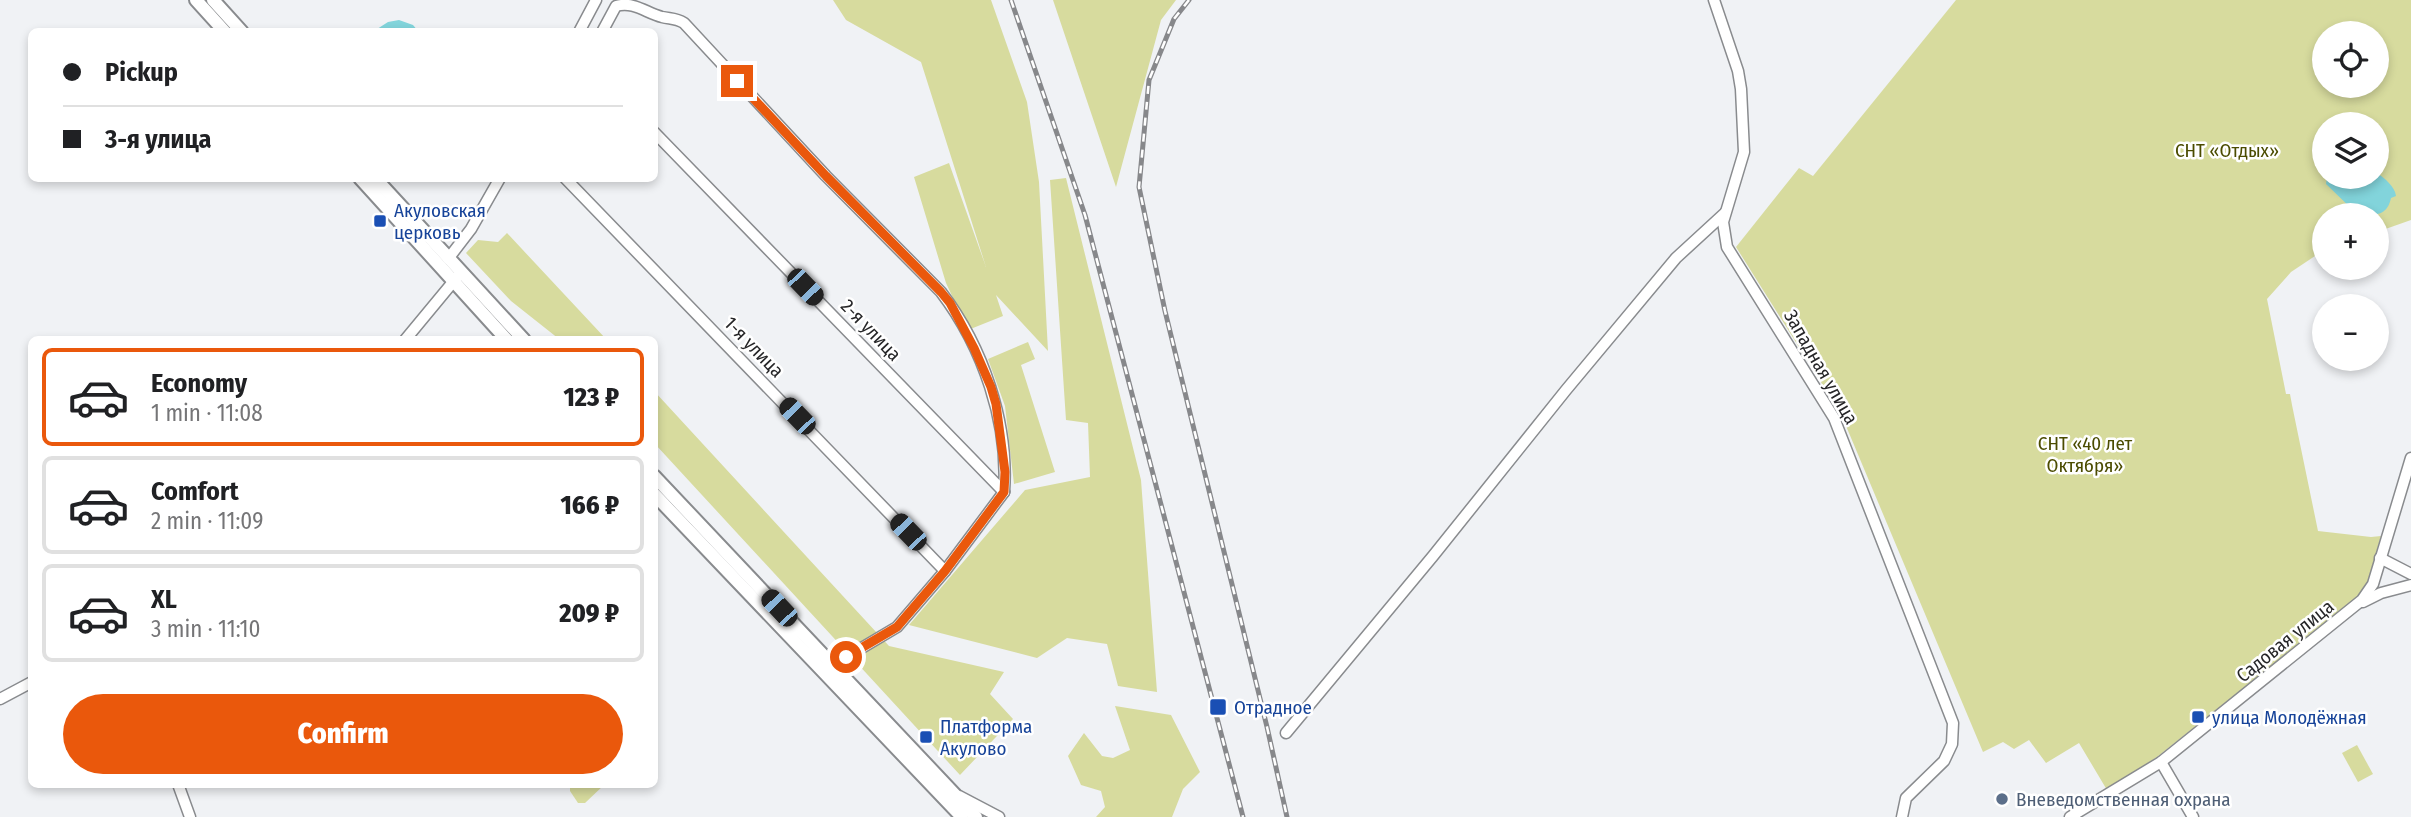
<!DOCTYPE html>
<meta charset="utf-8">
<style>
:root{--surface:#fff;--page:#f6f6f6;--text:#202124;--muted:#757577;--line:#e0e0e0;--accent:#ea580c}
body{margin:0;font-family:"Fira Sans Condensed",sans-serif;background:var(--page);color:var(--text);height:100vh;display:flex;flex-direction:column;font-size:26px;white-space:nowrap}
*{box-sizing:border-box;margin:0}
p{font-size:23px;color:var(--muted)}
.icon{flex:none;width:38px;height:38px;fill:none;stroke:currentColor;stroke-width:2;stroke-linecap:round;stroke-linejoin:round}
.map{position:relative;flex:1;overflow:hidden}
.drawer{position:absolute;left:28px;top:336px;width:630px;height:452px;display:flex;flex-direction:column;background:var(--surface);border-radius:10px;box-shadow:0 4px 10px #0003}
.drawer>*{flex:none}
.hud{position:absolute;left:28px;top:28px;width:630px;height:154px;border-radius:10px;box-shadow:0 4px 10px #0003;display:grid;align-content:center;height:154px;padding:0 35px;background:var(--surface)}
.tools{position:absolute;left:2312px;top:21px;display:grid;gap:14px}
.tools a{display:grid;place-items:center;width:77px;height:77px;border-radius:50%;background:var(--surface);box-shadow:0 4px 10px #0003;font-size:35px}
.end{position:absolute;width:32px;height:32px;margin:-16px;border:9px solid #ea580c;background:#fff;box-shadow:0 0 0 4px #fff}
.from{border-radius:50%}
.car{position:absolute;width:21px;height:42px;margin:-21px -10px;border-radius:9px;box-shadow:0 0 5px 2px #0007;background:linear-gradient(#222 24%,#8ab4d8 0 40%,#222 0 76%,#8ab4d8 0 86%,#222 0)}
.hud b{display:flex;align-items:center;gap:24px;height:66px;font-size:26px}
.hud b+b{border-top:2px solid var(--line)}
.hud i{width:18px;height:18px;background:var(--text)}
ul{padding:12px 0 0;list-style:none}
li{display:flex;align-items:center;gap:21px;height:98px;margin:0 14px 10px;padding:0 21px;border:4px solid var(--line);border-radius:10px}
li div{flex:1}
li b{display:block;font-size:26px}
li em{font-style:normal;font-weight:800}
li.selected{border-color:var(--accent)}
li>.icon{width:63px;height:63px;stroke-width:1.5}
.button{display:flex;gap:14px;margin-top:auto;padding:14px 35px}
.button a{flex:1;height:80px;border-radius:42px;background:var(--accent);color:#fff;font-size:28px;font-weight:800;line-height:80px;text-align:center}
.map>svg:first-child{display:block}
</style>
<div class="map">
<svg width="2411" height="817" viewBox="0 0 2411 817">
<rect width="100%" height="100%" fill="#f0f2f5"/>
<g fill="#d7db9e" fill-rule="evenodd">
<path d="M833,0H991L1027,102L1039,182L1048,351L996,295L1003,316L968,330L946,283L914,177L949,163L986,267L921,62L846,20Z"/>
<path d="M1053,0H1176L1161,20L1116,187Z"/>
<path d="M1956,0H2411V220L2377,232L2376,215H2324V250L2291,272L2267,299L2286,394H2290L2292,405L2318,531L2371,537L2381,536L2365,591L2157,757L2107,790L2079,743L2046,763L2029,740L2014,749L2003,742L1983,752L1841,414L1736,247L1799,168L1813,176ZM2324,33H2376V86H2324ZM2324,124H2376V177H2324Z"/>
<path d="M1066,178L1141,480L1157,692L1118,686L1107,644L1067,638L1037,658L909,625L1025,490L1090,477L1088,423L1066,420L1050,180Z"/>
<path d="M507,233L606,339H559L511,301L466,253L478,240L498,242Z"/>
<path d="M1028,342L1035,359L1021,365L1055,472L1014,484L1005,406L988,359Z"/>
<path d="M655,392L889,646L1004,672L990,694L1013,719L960,775L655,444Z"/>
<path d="M1115,706L1171,715L1200,772L1183,789L1172,817H1096L1105,807L1101,791L1081,785L1068,756L1084,733L1102,756L1113,758L1130,750Z"/>
<path d="M2357,745L2373,774L2358,782L2342,753Z"/>
<path d="M570,784H605L585,803H578L570,791Z"/>
</g>
<g fill="#82d4db">
<path d="M399,20L413,25L418,31H374L388,22Z"/>
<path d="M2377,173C2384,178 2395,186 2396,196L2391,198C2387,217 2374,215 2358,215L2326,184L2327,177H2376Z"/>
</g>
<g fill="none" stroke-linecap="round" stroke-linejoin="round">
<defs>
<g id="minor">
<path d="M1714,0L1738,71L1741,89L1744,152L1723,222L1727,247L1834,418L1953,723L1952,744L1944,761L1906,798L1902,817"/>
<path d="M579,32L596,0"/>
<path d="M602,32L616,6C634,1 646,13 662,17C671,19 676,18 684,23L826,176L941,292C983,347 1009,423 1004,492"/>
<path d="M654,132L1004,492"/>
<path d="M565,178L945,571"/>
<path d="M448,259L471,229L500,178"/>
<path d="M405,340L458,276"/>
<path d="M2380,558L2411,574"/>
<path d="M2363,602L2381,593L2411,585"/>
<path d="M833,665L897,627L945,571L1004,492"/>
<path d="M0,699L32,682"/>
<path d="M1286,733L1433,556L1566,390L1676,258L1725,213"/>
<path d="M2161,762L2193,817"/>
<path d="M178,784L190,817"/>
<path d="M959,796L999,817"/>
<path d="M2070,817L2161,762L2362,600L2373,584L2411,458"/>
</g>
<g id="major">
<path d="M196,0L225,32"/>
<path d="M213,0L242,32"/>
<path d="M360,178L507,340"/>
<path d="M375,178L524,340"/>
<path d="M654,476L976,817"/>
<path d="M654,494L962,817"/>
</g>
</defs>
<use href="#minor" stroke="#898b8e" stroke-width="13"/>
<use href="#major" stroke="#898b8e" stroke-width="16"/>
<use href="#minor" stroke="#fff" stroke-width="10"/>
<use href="#major" stroke="#fff" stroke-width="12"/>
<defs>
<g id="rail">
<path d="M1011,0L1085,215L1243,817"/>
<path d="M1189,0L1174,19L1149,80L1139,187L1165,311L1267,727L1287,817"/>
</g>
</defs>
<use href="#rail" stroke="#87888b" stroke-width="5"/>
<use href="#rail" stroke="#fff" stroke-width="2.5" stroke-dasharray="8" stroke-linecap="butt"/>
</g>
<g fill="none" stroke-linecap="round" stroke-linejoin="round">
<path stroke="#ea580c" stroke-width="9" d="M737,81L826,176L941,292L950,303L974,348L991,387L996,404L1005,472L1004,492L945,571L897,627L846,657"/>
</g>
<g fill="#1a4fb4" stroke="#fff" stroke-width="2.5">
<rect x="373" y="214" width="14" height="14" rx="3.5"/>
<rect x="1209" y="698" width="18" height="18" rx="3.5"/>
<rect x="2191" y="710" width="14" height="14" rx="3.5"/>
<rect x="919" y="730" width="14" height="14" rx="3.5"/>
</g>
<circle fill="#5c6f8a" stroke="#fff" stroke-width="2.5" cx="2002" cy="799" r="7"/>
<g text-anchor="middle" dominant-baseline="central" stroke-width="5" stroke-linejoin="round" paint-order="stroke">
<g font-size="19" fill="#4b4c00" stroke="#fff">
<text x="2227" y="150">СНТ «Отдых»</text>
<text x="2085" y="443">СНТ «40 лет<tspan x="2085" dy="22">Октября»</tspan></text>
</g>
<g font-size="19" fill="#164399" stroke="#fff" text-anchor="start">
<text x="394" y="210">Акуловская<tspan x="394" dy="22">церковь</tspan></text>
<text x="1234" y="707">Отрадное</text>
<text x="2212" y="717">улица Молодёжная</text>
<text x="940" y="726">Платформа<tspan x="940" dy="22">Акулово</tspan></text>
</g>
<g font-size="19" fill="#262628" stroke="#fff">
<text transform="translate(871 330) rotate(46)">2-я улица</text>
<text transform="translate(754 347) rotate(46)">1-я улица</text>
<text transform="translate(1821 367) rotate(60)">Западная улица</text>
<text transform="translate(2285 641) rotate(-39)">Садовая улица</text>
</g>
<g font-size="19" fill="#4e5e75" stroke="#fff" text-anchor="start">
<text x="2016" y="799">Вневедомственная охрана</text>
</g>
</g>
</svg>
<div class="tools">
<a><svg class="icon" aria-label="locate" viewBox="0 0 24 24"><circle cx="12" cy="12" r="6"/><path d="M12 2v4M12 18v4M2 12h4M18 12h4"/></svg></a>
<a><svg class="icon" aria-label="layers" viewBox="0 0 24 24"><path d="M12 4l9 5-9 5-9-5zM3 14l9 5 9-5"/></svg></a>
<a>+</a>
<a>−</a>
</div>
<i class="end from" style="left:846px;top:657px"></i>
<i class="end" style="left:737px;top:81px"></i>
<i class="car" style="left:805px;top:287px;rotate:136deg"></i>
<i class="car" style="left:797px;top:416px;rotate:316deg"></i>
<i class="car" style="left:908px;top:532px;rotate:316deg"></i>
<i class="car" style="left:779px;top:608px;rotate:317deg"></i>
<div class="hud">
<b><i class="from"></i>Pickup</b>
<b><i></i>3-я улица</b>
</div>
<section class="drawer">
<ul>
<li class="selected"><svg class="icon" aria-label="car" viewBox="0 0 24 24"><path d="M5 17H2v-5l4-1 3-4h7l3 4 3 1v5h-3M9 17h6M6 11h13"/><circle cx="7" cy="17" r="2"/><circle cx="17" cy="17" r="2"/></svg><div><b>Economy</b><p>1 min · 11:08</p></div><em>123 ₽</em></li>
<li><svg class="icon" aria-label="car" viewBox="0 0 24 24"><path d="M5 17H2v-5l4-1 3-4h7l3 4 3 1v5h-3M9 17h6M6 11h13"/><circle cx="7" cy="17" r="2"/><circle cx="17" cy="17" r="2"/></svg><div><b>Comfort</b><p>2 min · 11:09</p></div><em>166 ₽</em></li>
<li><svg class="icon" aria-label="car" viewBox="0 0 24 24"><path d="M5 17H2v-5l4-1 3-4h7l3 4 3 1v5h-3M9 17h6M6 11h13"/><circle cx="7" cy="17" r="2"/><circle cx="17" cy="17" r="2"/></svg><div><b>XL</b><p>3 min · 11:10</p></div><em>209 ₽</em></li>
</ul>
<div class="button"><a>Confirm</a></div>
</section>
</div>
